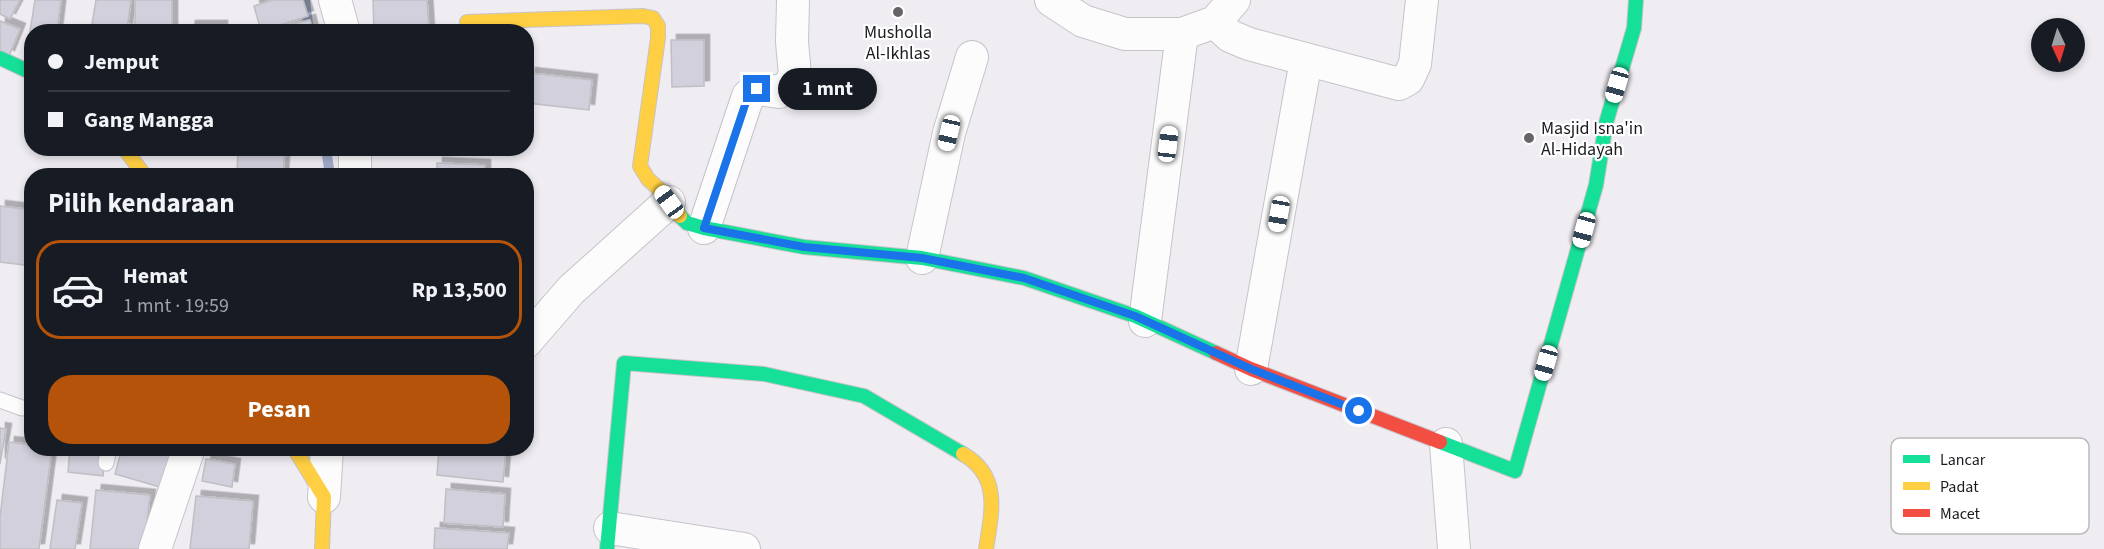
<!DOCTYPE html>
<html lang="id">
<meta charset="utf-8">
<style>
:root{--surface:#171b24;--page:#20242c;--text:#f1f3f6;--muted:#9ea1a6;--line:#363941;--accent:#b45309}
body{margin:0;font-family:"Source Sans 3",sans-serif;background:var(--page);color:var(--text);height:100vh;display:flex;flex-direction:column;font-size:22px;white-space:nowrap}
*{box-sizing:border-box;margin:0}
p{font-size:20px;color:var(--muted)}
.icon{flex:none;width:33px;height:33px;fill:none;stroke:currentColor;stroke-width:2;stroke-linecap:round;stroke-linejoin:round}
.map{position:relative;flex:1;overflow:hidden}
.panel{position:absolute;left:24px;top:168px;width:510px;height:288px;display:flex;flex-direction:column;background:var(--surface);border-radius:24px;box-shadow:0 3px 9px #0003}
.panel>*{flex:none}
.hud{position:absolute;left:24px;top:24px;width:510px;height:132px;border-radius:24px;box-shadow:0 3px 9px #0003;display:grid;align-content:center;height:132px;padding:0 24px;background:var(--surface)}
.needle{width:39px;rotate:176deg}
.fabs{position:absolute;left:2031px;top:18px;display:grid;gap:12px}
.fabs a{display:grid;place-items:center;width:54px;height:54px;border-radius:50%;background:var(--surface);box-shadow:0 3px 9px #0003;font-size:30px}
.end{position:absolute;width:27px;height:27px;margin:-14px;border:8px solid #1a73e8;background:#fff;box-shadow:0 0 0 3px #fff}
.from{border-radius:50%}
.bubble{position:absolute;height:42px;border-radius:21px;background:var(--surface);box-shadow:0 3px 9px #0003;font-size:20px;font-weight:700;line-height:42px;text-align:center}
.car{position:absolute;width:18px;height:36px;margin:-18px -9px;border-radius:8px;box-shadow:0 0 4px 2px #0007;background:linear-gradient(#fff 24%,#345 0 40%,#fff 0 76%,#345 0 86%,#fff 0)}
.hud b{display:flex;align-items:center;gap:21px;height:57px;font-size:22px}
.hud b+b{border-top:2px solid var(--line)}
.hud i{width:15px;height:15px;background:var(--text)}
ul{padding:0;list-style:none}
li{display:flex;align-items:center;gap:18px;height:99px;margin:0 12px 9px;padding:0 12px;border:3px solid var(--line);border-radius:24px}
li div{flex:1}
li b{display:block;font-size:22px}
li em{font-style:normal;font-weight:700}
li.active{border-color:var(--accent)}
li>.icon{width:54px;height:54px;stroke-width:1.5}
h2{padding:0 24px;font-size:27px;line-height:72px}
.primary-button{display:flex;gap:12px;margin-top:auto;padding:12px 24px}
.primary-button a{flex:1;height:69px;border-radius:24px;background:var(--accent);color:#fff;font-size:24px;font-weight:700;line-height:69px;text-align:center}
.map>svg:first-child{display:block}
</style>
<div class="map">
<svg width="2104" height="549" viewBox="0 0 2104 549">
<defs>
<filter id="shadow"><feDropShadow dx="5.5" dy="-5.5" stdDeviation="0" flood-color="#0004"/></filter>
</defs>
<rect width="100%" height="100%" fill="#efecf2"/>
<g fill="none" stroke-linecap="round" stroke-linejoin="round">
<g stroke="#a1aac8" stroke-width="10">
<path d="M305,0L309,32"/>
<path d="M326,148L330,176"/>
</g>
</g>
<g fill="#d2d0dc" stroke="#bfbec3" stroke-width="1.5" filter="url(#shadow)">
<path d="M0,0H20L10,19L0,14Z"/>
<path d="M35,0H61L57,32H32V64L25,63Z"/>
<path d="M96,0H131L127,29L92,24Z"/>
<rect x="135" y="0" width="37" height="32"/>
<path d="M273,0H303L308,16L261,31L254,6Z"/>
<path d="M373,0H427L429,32H374Z"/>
<path d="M310,20L313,32H257L261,31Z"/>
<path d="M0,21L20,29L9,56L0,52Z"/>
<path d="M190,26H222V32H189Z"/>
<path d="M671,40H704V86L672,87Z"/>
<path d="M530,73L592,80L589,110L527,103Z"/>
<path d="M238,148H285L283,176H237Z"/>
<rect x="387" y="148" width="36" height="4"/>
<rect x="431" y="148" width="54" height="7"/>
<path d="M437,163L485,165V176H437Z"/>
<path d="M0,206L32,210V266L0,262Z"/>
<path d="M0,428L6,429L0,464Z"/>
<path d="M9,442L32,445V448H52L39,549H0V517Z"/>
<path d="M70,448H106L103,476L68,472Z"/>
<path d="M122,448H179L167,489L115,474Z"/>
<path d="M439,448H506L503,482L437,475Z"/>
<path d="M206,459L235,464L232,487L202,481Z"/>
<path d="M446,489L505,494L503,527L444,523Z"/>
<path d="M96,490L150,495L144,549H90Z"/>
<path d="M196,496L253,501L249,549H190Z"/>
<path d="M57,500L82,503L75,549H50Z"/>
<path d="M435,528L509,533L507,549H434Z"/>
</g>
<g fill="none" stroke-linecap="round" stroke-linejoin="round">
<defs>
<g id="lane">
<path d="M0,400L22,408"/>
<path d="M106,463L109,448"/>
</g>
<g id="street">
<path d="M335,0L344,32"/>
<path d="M1051,0L1083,21L1125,34H1182L1215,22L1234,0"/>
<path d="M1215,22L1230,36L1249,44L1399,84L1408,79L1415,64L1422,0"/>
<path d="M355,176V148"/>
<path d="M704,228L748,96L757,89L779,92L789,86L795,75L792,42L793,0"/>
<path d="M922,258L949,133L972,57"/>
<path d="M1145,321L1182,34"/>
<path d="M526,342L571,290L669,202"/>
<path d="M1251,369L1306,60"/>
<path d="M1446,444L1454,549"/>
<path d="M324,497L327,448"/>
<path d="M610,528L744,549"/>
<path d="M155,549L189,448"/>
</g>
<g id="fast">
<path d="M0,58L32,73"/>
<path d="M680,216L687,223L704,228L804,247L922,258L1024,278L1135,316L1216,353"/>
<path d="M1440,442L1515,471L1596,185L1606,123L1634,28L1636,0"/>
<path d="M607,549L624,363L764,374L864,396L963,454"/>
</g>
<g id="slow">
<path d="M467,22L643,16L653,18L658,26V38L640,166L648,179L659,189L680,216"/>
<path d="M124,148L145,176"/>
<path d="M294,448L324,497L322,549"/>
<path d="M963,454C1001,476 992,511 986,549"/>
</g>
<path id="jam" d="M1216,353L1251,369L1440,442"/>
</defs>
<use href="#lane" stroke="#c6c3c9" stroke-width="17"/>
<use href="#street" stroke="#c6c3c9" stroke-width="34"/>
<use href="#fast" stroke="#c6c3c9" stroke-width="16"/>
<use href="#slow" stroke="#c6c3c9" stroke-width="16"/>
<use href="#jam" stroke="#c6c3c9" stroke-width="16"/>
<use href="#lane" stroke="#fdfcfd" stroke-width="15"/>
<use href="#street" stroke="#fdfcfd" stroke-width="32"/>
<use href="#fast" stroke="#16e098" stroke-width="14"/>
<use href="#slow" stroke="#ffcf43" stroke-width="14"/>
<use href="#jam" stroke="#f24e42" stroke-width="14"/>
</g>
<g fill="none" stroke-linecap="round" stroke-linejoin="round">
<path stroke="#1a73e8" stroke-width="8" d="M757,89L748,96L704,228L804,247L922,258L1024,278L1135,316L1251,369L1359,411"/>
</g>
<g fill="#666469" stroke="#fff" stroke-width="2">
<circle cx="898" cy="12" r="6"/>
<circle cx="1529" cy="138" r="6"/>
</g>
<g text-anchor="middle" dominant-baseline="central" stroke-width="4.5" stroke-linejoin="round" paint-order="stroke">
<g font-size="18" fill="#1c1a1f" stroke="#fff">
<text x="898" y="32">Musholla<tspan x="898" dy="21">Al-Ikhlas</tspan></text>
<text x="1541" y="128" text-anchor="start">Masjid Isna'in<tspan x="1541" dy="21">Al-Hidayah</tspan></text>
</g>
</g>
<rect x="1891" y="438" width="198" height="96" rx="9" fill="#fff" stroke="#bbbabc" stroke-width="1.5"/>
<rect x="1903" y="455" width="27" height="8" fill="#16e098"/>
<rect x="1903" y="482" width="27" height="8" fill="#ffcf43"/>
<rect x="1903" y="509" width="27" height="8" fill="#f24e42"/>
<g font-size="16" fill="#1c1a1f">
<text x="1940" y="465">Lancar</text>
<text x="1940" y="492">Padat</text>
<text x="1940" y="519">Macet</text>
</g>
</svg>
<div class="fabs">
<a><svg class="needle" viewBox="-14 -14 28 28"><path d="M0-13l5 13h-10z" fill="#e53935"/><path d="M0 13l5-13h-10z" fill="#9ea1a6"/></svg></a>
</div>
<i class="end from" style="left:1359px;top:411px"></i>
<i class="end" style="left:757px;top:89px"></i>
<div class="bubble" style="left:778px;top:68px;width:99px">1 mnt</div>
<i class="car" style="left:1617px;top:85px;rotate:196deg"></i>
<i class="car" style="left:949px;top:133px;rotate:193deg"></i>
<i class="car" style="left:1168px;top:144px;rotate:7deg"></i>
<i class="car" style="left:669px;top:202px;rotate:324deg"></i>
<i class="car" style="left:1279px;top:214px;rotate:190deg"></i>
<i class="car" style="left:1584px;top:230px;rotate:195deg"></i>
<i class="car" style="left:1546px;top:363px;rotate:196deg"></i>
<div class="hud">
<b><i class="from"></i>Jemput</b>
<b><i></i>Gang Mangga</b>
</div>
<section class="panel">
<h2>Pilih kendaraan</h2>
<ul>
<li class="active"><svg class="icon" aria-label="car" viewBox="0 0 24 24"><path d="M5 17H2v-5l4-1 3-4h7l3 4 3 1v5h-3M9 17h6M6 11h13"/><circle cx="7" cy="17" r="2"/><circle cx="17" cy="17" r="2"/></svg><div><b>Hemat</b><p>1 mnt · 19:59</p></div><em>Rp 13,500</em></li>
</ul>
<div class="primary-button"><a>Pesan</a></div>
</section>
</div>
